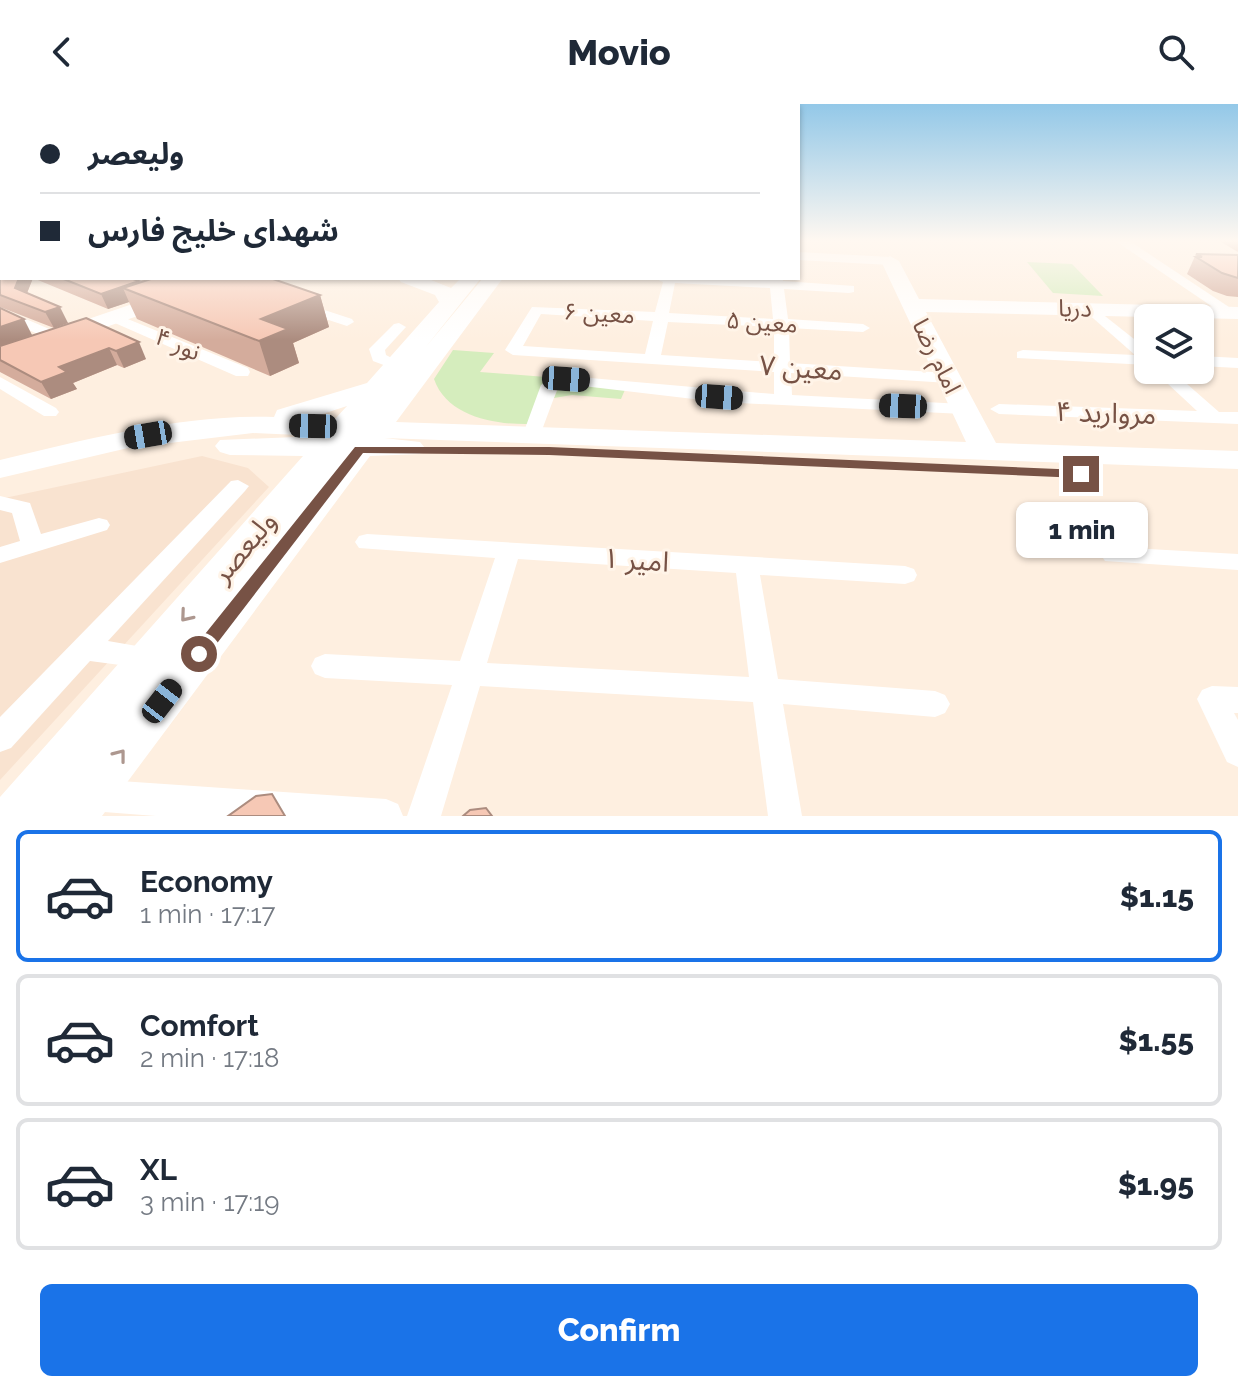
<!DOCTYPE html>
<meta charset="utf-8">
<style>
:root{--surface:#fff;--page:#f2f2f3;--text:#1f2937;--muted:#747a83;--line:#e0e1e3;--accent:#1a73e8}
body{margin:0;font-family:Raleway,"Noto Sans Arabic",sans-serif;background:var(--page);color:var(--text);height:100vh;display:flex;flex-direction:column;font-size:30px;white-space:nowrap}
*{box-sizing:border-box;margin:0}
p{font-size:26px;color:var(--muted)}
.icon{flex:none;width:44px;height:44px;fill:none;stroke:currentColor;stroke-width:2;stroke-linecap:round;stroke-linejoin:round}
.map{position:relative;height:712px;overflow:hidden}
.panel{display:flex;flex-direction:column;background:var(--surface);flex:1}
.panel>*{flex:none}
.banner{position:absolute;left:0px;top:0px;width:800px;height:176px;box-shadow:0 2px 6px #0004;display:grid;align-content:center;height:176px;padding:0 40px;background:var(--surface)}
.tools{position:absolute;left:1134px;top:200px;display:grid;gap:16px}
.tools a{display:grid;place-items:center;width:80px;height:80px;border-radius:12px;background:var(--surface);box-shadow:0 2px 6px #0004;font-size:40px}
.end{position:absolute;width:36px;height:36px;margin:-18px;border:10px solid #775245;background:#fff;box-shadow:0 0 0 4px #fff}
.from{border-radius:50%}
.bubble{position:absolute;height:56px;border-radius:12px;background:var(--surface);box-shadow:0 2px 6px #0004;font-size:26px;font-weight:800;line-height:56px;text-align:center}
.car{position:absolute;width:24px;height:48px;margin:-24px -12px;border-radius:10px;box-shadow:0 0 6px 2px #0007;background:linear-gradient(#222 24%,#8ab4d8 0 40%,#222 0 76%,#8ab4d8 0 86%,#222 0)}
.banner b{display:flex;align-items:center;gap:28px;height:76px;font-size:30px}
.banner b+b{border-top:2px solid var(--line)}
.banner i{width:20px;height:20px;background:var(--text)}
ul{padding:14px 0 0;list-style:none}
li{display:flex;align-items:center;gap:24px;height:132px;margin:0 16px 12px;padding:0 24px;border:4px solid var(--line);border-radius:12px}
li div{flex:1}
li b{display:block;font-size:30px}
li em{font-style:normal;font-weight:800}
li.on{border-color:var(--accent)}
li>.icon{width:72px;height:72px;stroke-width:1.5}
.primary-button{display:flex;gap:16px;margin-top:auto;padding:16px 40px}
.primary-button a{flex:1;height:92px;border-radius:12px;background:var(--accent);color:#fff;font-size:32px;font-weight:800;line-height:92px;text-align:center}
header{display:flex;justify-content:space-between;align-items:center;height:104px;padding:0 40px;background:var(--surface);font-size:36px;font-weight:800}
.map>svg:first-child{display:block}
</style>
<header><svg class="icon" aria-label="back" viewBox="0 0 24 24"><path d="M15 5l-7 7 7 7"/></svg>Movio<svg class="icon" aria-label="search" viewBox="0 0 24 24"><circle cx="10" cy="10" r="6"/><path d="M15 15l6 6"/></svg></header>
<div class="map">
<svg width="1238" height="712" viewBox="0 0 1238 712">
<rect width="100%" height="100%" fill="#feefe0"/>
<path fill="#f9e3d0" d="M202,352L248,364L269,383L0,676V395Z"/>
<g fill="#d5edbd">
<path d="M1027,158L1072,160L1103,192L1053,189Z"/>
<path d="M453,246L494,249L480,268L546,273L531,320C496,321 447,313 434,275Z"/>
<path d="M561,278L627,281L621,295L572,291L554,294Z"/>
</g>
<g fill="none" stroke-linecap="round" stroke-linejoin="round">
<g fill="#fff" fill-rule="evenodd">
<path d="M1114,136H1128L1238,209L1226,212Z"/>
<path d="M798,148L890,153L896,157L890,161L798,156Z"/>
<path d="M654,174L770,176V174H782L783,177L854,182V188L849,189L784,185L788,215L863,220L870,224L863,228L789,224L790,259L949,269L957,274L949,279L791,269L792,291L963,300L972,305L963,310L719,298L566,280L558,283L539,334H525L523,330L541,281L556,271L774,290V268L513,251L505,246L532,203L655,208L663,178ZM675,179L770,184L773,215L669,209ZM541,210L653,217L645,250L523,242ZM668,218L774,223V258L661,251Z"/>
<path d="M303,199L352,215L354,218L347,222L298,206L296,203Z"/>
<path d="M1091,201L1148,246V261L1017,254V248L1023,246L1135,251L1086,208V202Z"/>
<path d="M0,204L61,230L64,233L61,236H51L0,213Z"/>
<path d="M113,209L248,264L250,268L248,272H236L108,216L106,213Z"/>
<path d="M399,219L406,223L385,246L386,251L405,261L397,266L373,257L369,245L394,220Z"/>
<path d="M1200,252L1238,254V264L1200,262Z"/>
<path d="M1153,266H1171L1219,308H1238V320L999,310L990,305L999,300L1197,307Z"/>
<path d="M0,273L56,304L59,308L56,312H44L0,285Z"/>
<path d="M238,376L249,382L245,387L108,537L160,546L164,554L160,562L150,565L90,557L11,644L0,648V613L231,377Z"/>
<path d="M0,392L30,399L41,430L99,414L107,416L110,421L107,426L0,459V443L20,437L12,409L0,406Z"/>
<path d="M367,430L905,462L914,465L917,471L914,477L905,480L760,471L778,575L935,587L945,591L950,600L945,609L935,613L783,600L802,712H768L753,598L480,582L441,712H407L452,581L325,574L315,570L311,562L315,554L325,550L460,557L495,454L359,444L355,438L359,432ZM518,455L736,469L749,573L487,559Z"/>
<path d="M1113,443L1238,450V466L1105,457L1101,451L1105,445Z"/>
<path d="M1212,582L1238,583V609H1234L1238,616V663L1227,658L1197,595L1202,586Z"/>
<path d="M91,675L386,695L398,700L403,712H156L91,707L79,702L74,691L79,680Z"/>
</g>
<g fill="#fff" fill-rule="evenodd">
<path d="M890,152L899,157L919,195L1238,203V215L926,208L996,339L1238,347V365L384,334L420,338L425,344L420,350L370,352L102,712H0V693L303,352L230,351L220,348L215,342L220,336L320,332L253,329L128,344L0,374V356C89,335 182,310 274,313L277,306L367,279L439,198L435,191L401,178L398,174H426L451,184L461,174H481L425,244L483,174H503L396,318L966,338L881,157ZM347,302L335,315H307Z"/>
<path d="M209,174H238L235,178L0,260V245Z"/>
</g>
</g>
<g fill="#d4ac9c">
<path d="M0,136L2,174H130L140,178L143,177L134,174H270L320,191L329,223L293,239L299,259L270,272L137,215L129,198L108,205L33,174L27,189L68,219L54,224L0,203Z"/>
<path d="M1222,136H1238V148L1221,138Z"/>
<path d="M1196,150L1238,151V193L1227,192L1213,187L1187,170Z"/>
<path d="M0,204L32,231L14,237L86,214L146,255L124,264L117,261L73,279L77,285L51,295L0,268Z"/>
</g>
<g fill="#ac8c7f">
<path d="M19,174H33L23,199L15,184Z"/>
<path d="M139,177L123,184L129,198L108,205L101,190Z"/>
<path d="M320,191L329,223L293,239L299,259L270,272L259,237L261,215Z"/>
<path d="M60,203L68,219L54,224L45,208Z"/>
<path d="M24,215L32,231L0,242V223Z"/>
<path d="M139,238L146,255L124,264L116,247Z"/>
<path d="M109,244L117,261L73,279L77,285L51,295L41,278L59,263Z"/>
</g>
<g fill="#f6c8b5" stroke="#ac8c7f" stroke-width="2">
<path d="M0,136H2V174H19L15,184L60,203L45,208L0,191Z"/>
<path d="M1196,150L1238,151V174L1222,169L1196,153H1202Z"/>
<path d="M61,174H130L139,177L101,190Z"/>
<path d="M154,174H270L320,191L261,215L288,225L259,237L123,184Z"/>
<path d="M0,204L24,215L0,223Z"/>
<path d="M86,214L139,238L116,247L109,244L59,263L67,268L41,278L0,256V242Z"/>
<path d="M272,690L285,712H228L256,692Z"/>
<path d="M486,704L492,712H463L470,706Z"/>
</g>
<defs><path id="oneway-chevron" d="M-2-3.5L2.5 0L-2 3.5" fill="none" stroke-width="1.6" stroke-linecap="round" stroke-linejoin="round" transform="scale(2)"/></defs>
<g stroke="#ad978f">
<use href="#oneway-chevron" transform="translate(186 512) rotate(130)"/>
<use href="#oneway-chevron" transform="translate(120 651) rotate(-52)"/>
</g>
<linearGradient id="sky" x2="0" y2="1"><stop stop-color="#93c8e8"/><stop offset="0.58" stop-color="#fff8f1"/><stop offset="1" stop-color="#fff8f1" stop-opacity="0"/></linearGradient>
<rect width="1238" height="236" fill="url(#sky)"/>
<path fill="#775245" d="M355,343H549L1081,366L1088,370L1081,374L549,351L363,349L205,555H193L190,550L193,545Z"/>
<g text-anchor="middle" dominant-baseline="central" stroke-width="6" stroke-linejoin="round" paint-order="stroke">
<g font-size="24" fill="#775245" stroke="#fff4e8">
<text transform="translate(1075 204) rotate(1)">دریا</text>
<text transform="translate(599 209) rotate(3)">معین ۶</text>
<text transform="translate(762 218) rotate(4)">معین ۵</text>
<text transform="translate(178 240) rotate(23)">نور ۴</text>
<text transform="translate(937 252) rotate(64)">امام رضا</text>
</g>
<g font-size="28" fill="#775245" stroke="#fff4e8">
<text transform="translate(801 264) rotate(4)">معین ۷</text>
<text transform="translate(1106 309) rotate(2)">مروارید ۴</text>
<text transform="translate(244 443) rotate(-50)">ولیعصر</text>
<text transform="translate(636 456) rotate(4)">امیر ۱</text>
</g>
</g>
</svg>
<div class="tools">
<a><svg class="icon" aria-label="layers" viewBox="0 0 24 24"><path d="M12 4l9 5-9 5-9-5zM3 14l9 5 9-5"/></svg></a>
</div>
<i class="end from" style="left:199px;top:550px"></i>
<i class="end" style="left:1081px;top:370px"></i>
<div class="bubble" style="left:1016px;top:398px;width:132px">1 min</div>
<i class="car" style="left:566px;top:275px;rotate:94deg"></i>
<i class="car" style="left:719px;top:293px;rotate:94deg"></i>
<i class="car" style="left:903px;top:302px;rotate:272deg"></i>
<i class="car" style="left:313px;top:322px;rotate:271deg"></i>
<i class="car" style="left:148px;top:331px;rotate:260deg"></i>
<i class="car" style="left:162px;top:597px;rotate:38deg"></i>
<div class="banner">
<b><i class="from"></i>ولیعصر</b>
<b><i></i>شهدای خلیج فارس</b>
</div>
</div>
<section class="panel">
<ul>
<li class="on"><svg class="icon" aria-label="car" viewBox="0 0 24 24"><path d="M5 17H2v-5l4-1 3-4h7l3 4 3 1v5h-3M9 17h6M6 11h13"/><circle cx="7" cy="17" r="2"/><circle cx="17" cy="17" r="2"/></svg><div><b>Economy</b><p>1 min · 17:17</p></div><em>$1.15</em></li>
<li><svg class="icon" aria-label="car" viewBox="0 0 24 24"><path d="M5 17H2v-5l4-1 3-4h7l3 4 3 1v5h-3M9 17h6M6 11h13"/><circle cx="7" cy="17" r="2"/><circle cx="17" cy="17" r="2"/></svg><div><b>Comfort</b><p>2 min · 17:18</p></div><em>$1.55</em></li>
<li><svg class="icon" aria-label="car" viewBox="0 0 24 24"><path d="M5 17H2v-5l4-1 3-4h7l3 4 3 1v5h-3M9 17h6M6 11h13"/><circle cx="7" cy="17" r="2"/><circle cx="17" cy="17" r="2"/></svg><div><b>XL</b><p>3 min · 17:19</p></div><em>$1.95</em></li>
</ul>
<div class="primary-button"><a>Confirm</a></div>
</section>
